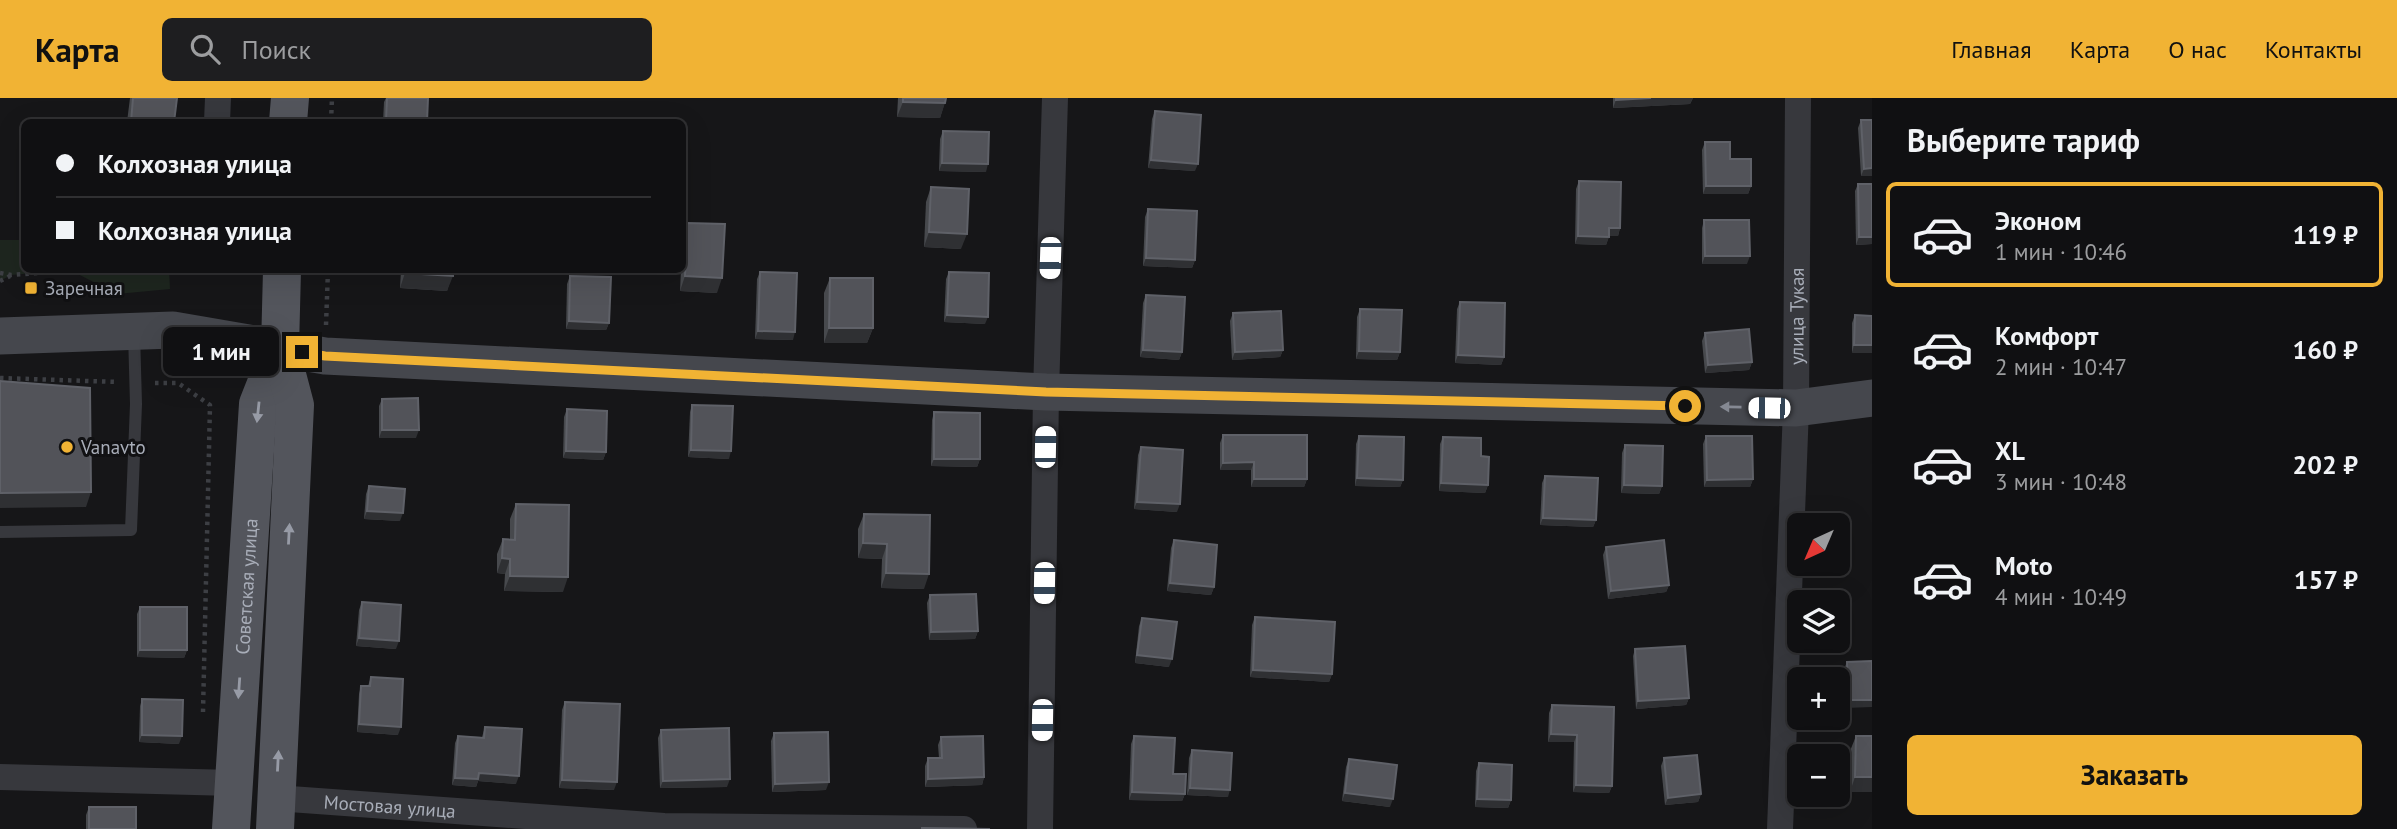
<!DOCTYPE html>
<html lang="ru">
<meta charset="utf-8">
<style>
:root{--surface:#101012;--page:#1e1e20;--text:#f1f3f6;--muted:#9c9d9f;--line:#303032;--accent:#f1b334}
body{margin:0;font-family:"PT Sans",sans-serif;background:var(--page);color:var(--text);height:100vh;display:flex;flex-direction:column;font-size:26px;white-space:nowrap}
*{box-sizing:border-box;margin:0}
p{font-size:23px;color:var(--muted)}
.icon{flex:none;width:38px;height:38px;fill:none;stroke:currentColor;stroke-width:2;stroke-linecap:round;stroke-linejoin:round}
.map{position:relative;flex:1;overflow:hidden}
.side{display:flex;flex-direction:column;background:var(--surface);width:525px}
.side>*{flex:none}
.guide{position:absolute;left:21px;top:21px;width:665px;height:154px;border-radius:10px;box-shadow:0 7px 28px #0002,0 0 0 2px var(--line);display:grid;align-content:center;height:154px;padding:0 35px;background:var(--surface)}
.needle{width:46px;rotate:224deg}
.buttons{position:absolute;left:1787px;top:415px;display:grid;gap:14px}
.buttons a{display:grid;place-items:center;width:63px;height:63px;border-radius:10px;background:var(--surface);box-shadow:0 7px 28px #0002,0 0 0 2px var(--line);font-size:35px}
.end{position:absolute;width:32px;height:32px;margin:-16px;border:9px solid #f1b334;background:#111;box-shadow:0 0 0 4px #111}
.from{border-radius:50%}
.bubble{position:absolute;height:49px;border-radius:10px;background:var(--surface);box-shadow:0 7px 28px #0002,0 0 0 2px var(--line);font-size:23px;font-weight:700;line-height:49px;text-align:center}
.car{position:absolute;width:21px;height:42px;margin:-21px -10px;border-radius:9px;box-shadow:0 0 5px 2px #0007;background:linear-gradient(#fff 24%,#345 0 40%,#fff 0 76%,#345 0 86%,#fff 0)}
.guide b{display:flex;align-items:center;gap:24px;height:66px;font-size:26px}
.guide b+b{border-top:2px solid var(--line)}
.guide i{width:18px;height:18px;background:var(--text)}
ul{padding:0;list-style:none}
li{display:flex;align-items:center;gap:21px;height:105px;margin:0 14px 10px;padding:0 21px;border:4px solid transparent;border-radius:10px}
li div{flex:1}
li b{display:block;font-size:26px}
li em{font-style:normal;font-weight:700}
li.on{border-color:var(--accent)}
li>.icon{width:63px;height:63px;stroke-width:1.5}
h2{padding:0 35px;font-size:32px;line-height:84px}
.primary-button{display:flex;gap:14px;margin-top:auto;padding:14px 35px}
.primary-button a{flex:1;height:80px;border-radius:10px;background:var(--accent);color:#111;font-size:28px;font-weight:700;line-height:80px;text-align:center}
header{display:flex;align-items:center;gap:42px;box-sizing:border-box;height:98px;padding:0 35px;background:var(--accent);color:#111}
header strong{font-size:33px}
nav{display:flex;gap:38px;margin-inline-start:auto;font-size:24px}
.search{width:490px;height:63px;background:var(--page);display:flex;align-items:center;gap:18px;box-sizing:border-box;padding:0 24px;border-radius:10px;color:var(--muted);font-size:26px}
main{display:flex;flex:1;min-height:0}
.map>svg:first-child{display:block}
</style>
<header>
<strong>Карта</strong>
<div class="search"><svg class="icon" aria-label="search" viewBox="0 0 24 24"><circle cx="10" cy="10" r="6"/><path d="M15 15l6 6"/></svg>Поиск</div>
<nav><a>Главная</a><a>Карта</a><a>О нас</a><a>Контакты</a></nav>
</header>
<main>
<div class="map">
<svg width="1872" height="731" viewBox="0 0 1872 731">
<rect width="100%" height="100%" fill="#161618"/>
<path fill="#1e261f" d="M0,142H24V172H169L170,191L117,196L70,172L11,177L0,183Z"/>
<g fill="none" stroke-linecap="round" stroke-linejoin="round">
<g stroke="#3d3f44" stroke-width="4.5" stroke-dasharray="3.5 5" stroke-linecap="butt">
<path d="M331,24L332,0"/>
<path d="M0,175L11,177L80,172"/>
<path d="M0,183L10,178"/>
<path d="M326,227L328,172"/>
<path d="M0,280L118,284"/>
<path d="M155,285H178L210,307L203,614"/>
</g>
<path stroke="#37383d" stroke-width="12" d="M0,434L131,432L136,306L134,235"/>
<g stroke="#37383d" stroke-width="26">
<path d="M217,24L218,0"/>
<path d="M0,679L233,685"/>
<path id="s1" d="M276,700L664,728L964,731"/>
<path d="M1040,731L1046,294L1055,0"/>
<path id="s2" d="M1780,731L1796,310L1798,0"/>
</g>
<path stroke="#45474d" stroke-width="37" d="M0,238L173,232L325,258L1046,294L1796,310L1872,300"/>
<g stroke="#53555c" stroke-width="38">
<path d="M288,24L290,0"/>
<path id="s3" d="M231,731L258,306L280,250"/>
<path d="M275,731L295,307L280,250L282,172"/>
</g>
</g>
<g fill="#47494d">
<path d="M130,0H177L174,24H127Z"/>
<path d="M386,0H428L427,24H383L384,4Z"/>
<path d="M898,0H946L940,20L897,19Z"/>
<path d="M1613,0H1693L1690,6L1613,10Z"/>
<path d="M1155,13L1195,73L1148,70L1152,21Z"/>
<path d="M1861,22L1872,78H1861L1858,30Z"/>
<path d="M943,33L986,74L939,73L940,41Z"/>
<path d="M1705,44L1730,61L1751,88L1748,96H1703L1702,52Z"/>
<path d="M1579,83L1620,130L1618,138H1609L1606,147L1575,146L1576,91Z"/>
<path d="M1858,86L1872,146L1856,147L1855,93Z"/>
<path d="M931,89L961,151L924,149L926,104Z"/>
<path d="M1148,111L1195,162L1192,170L1143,168L1145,119Z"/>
<path d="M1704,122L1747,166H1702V130Z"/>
<path d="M687,125L717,195L680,193L681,172H682V137Z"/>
<path d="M401,172H453L447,193L400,190Z"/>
<path d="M760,174L793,242L755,241L757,181Z"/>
<path d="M949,174L985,226L944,224L946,181Z"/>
<path d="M570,178L609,225L606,232L566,231L567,186Z"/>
<path d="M830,180L873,230L867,245H824V195Z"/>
<path d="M1146,197L1182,254L1179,262L1140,259L1143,205Z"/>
<path d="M1460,204L1504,259L1501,267L1455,265L1457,211Z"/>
<path d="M1360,211L1400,254L1397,262L1356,261L1357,219Z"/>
<path d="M1233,215L1283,252L1280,259L1232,262L1230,223Z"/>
<path d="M1855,217L1872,218L1852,255V225Z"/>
<path d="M1705,235L1752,264L1749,272L1705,275L1702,243Z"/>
<path d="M382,301L416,340H379V308Z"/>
<path d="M692,307L729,361L688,359L690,314Z"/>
<path d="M567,311L606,354L603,362L563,360L564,319Z"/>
<path d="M934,314L980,361L977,369L931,368L932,322Z"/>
<path d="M1223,337L1307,381L1304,389H1251V372H1220V345Z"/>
<path d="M1359,338L1403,382L1400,389L1355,388L1356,346Z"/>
<path d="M1706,338L1753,381L1750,389H1704L1703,346Z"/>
<path d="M1443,339L1481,358L1488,387L1485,395L1439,393L1440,346Z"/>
<path d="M1625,347L1662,388L1659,396L1621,395L1622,355Z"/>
<path d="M1141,349L1177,414L1134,411L1138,357Z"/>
<path d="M1545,378L1596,422L1593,429L1540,427L1542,385Z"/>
<path d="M369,388L400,423L364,421L366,396Z"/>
<path d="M516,406L563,494L504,493L505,476L497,475V456L503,441L510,442V421Z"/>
<path d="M864,416L924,491L881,490L882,461L858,460V431Z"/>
<path d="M1174,442L1214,489L1211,497L1167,493L1171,450Z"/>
<path d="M1606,449L1669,487L1666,494L1608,501L1603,457Z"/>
<path d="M930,497L978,533L975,541L929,542L927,505Z"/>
<path d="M362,504L396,551L356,548L359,512Z"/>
<path d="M140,509L187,552L184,560L137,559V516Z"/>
<path d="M1255,519L1332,576L1329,584L1250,579L1252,527Z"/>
<path d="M1142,520L1169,569L1135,565L1139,528Z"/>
<path d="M1635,551L1689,600L1686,607L1636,611L1633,558Z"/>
<path d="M1872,563L1845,610L1844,571L1847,564Z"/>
<path d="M371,579L398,637L357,634L359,596L361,588H368Z"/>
<path d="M142,601L179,646L139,644L140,608Z"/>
<path d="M565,604L614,692L559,690L562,612Z"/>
<path d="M1552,607L1614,609L1612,688L1609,695L1573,694L1574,644H1548L1549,615Z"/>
<path d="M485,629L516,686L478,683L476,689L452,687L455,645L458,638L482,639Z"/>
<path d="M661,632L727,689L660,690L658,640Z"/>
<path d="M774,635L826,692L772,694L771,643Z"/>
<path d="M1134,638L1173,676L1185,696L1182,703L1129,702L1131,646Z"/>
<path d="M1856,638H1872V694H1850V653Z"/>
<path d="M941,639L984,679L982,687L925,689V668L928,660H939L938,647Z"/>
<path d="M1192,652L1228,699L1187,697L1189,660Z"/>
<path d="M1664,660L1701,696L1698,704L1665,707L1661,668Z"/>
<path d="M1349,661L1390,709L1342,703L1346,669Z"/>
<path d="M1479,665L1511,702L1508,710L1475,709L1476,673Z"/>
<path d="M89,709L136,731H86V717Z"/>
</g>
<g fill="#2f3033">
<path d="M1651,0H1693L1690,6L1613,10L1616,2Z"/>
<path d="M903,4L945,5L940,20L897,19Z"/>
<path d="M1151,62L1198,66L1195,73L1148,70Z"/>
<path d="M942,65L988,66L986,74L939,73Z"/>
<path d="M1872,70V78H1861L1864,71Z"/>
<path d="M1706,88H1751L1748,96H1703Z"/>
<path d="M1609,130H1620L1618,138H1606Z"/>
<path d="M929,134L967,136L961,151L924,149Z"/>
<path d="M1578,138L1609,139L1606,147L1575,146Z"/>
<path d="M1859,139H1872V146L1856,147Z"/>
<path d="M1705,158H1750L1747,166H1702Z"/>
<path d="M1146,160L1195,162L1192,170L1143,168Z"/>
<path d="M405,175L453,178L447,193L400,190Z"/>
<path d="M685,178L722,180L717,195L680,193Z"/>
<path d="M947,217L988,219L985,226L944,224Z"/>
<path d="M569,223L609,225L606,232L566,231Z"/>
<path d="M829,230H873L867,245H824Z"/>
<path d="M758,233L795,234L793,242L755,241Z"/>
<path d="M1854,247H1872V255H1852Z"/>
<path d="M1143,252L1182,254L1179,262L1140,259Z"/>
<path d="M1283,252L1280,259L1232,262L1235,254Z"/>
<path d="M1359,253L1400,254L1397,262L1356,261Z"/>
<path d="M1458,257L1504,259L1501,267L1455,265Z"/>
<path d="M1752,264L1749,272L1705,275L1708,267Z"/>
<path d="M382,332H419L416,340H379Z"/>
<path d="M691,352L731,353L729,361L688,359Z"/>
<path d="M566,353L606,354L603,362L563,360Z"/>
<path d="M934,361H980L977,369L931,368Z"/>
<path d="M1254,364L1251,372H1220L1223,365Z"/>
<path d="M1357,380L1403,382L1400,389L1355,388Z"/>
<path d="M1254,381H1307L1304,389H1251Z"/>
<path d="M1753,381L1750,389H1704L1707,382Z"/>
<path d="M1441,385L1488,387L1485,395L1439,393Z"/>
<path d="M1624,387L1662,388L1659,396L1621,395Z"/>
<path d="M91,394L86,409L0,410V395Z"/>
<path d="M1137,404L1180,406L1177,414L1134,411Z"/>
<path d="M367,413L403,415L400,423L364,421Z"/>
<path d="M1543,420L1596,422L1593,429L1540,427Z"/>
<path d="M863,445L887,446L882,461L858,460Z"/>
<path d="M502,460L510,461L505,476L497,475Z"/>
<path d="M886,475L929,476L924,491L881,490Z"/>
<path d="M510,478L568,479L563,494L504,493Z"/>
<path d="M1170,485L1214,489L1211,497L1167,493Z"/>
<path d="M1669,487L1666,494L1608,501L1611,493Z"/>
<path d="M978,533L975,541L929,542L931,534Z"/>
<path d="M359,540L399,543L396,551L356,548Z"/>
<path d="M140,552H187L184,560L137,559Z"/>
<path d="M1137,557L1172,561L1169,569L1135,565Z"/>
<path d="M1253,572L1332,576L1329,584L1250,579Z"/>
<path d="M1689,600L1686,607L1636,611L1638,603Z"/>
<path d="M1848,602H1872V609L1845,610Z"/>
<path d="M359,626L401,629L398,637L357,634Z"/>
<path d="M1551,636L1577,637L1574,644H1548Z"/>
<path d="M142,637L182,638L179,646L139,644Z"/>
<path d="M479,675L519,678L516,686L478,683L476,689L452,687L455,680Z"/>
<path d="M984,679L982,687L925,689L928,681Z"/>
<path d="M1855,679H1872V694H1850Z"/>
<path d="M730,681L727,689L660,690L663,683Z"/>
<path d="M562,682L617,684L614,692L559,690Z"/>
<path d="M829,684L826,692L772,694L775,686Z"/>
<path d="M1576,687L1612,688L1609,695L1573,694Z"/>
<path d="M1190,690L1230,692L1228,699L1187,697Z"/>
<path d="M1132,694L1185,696L1182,703L1129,702Z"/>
<path d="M1345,695L1393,701L1390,709L1342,703Z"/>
<path d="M1701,696L1698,704L1665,707L1668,700Z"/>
<path d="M1477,701L1511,702L1508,710L1475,709Z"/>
</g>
<g fill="#525359" stroke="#5f6168" stroke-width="2">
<path d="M133,0H177L174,24H131Z"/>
<path d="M387,0H428L427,24L386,23Z"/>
<path d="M903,0H946L945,5L903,4Z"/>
<path d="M1616,0H1651L1616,2Z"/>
<path d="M1155,13L1201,17L1198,66L1151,62Z"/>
<path d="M1861,22H1872V70L1864,71Z"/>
<path d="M943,33L989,34L988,66L942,65Z"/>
<path d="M1705,44H1730V61H1751V88H1706Z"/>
<path d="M1579,83L1621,84L1620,130H1609V139L1578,138Z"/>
<path d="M1858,86H1872V139H1859Z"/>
<path d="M931,89L969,91L967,136L929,134Z"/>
<path d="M1148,111L1197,113L1195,162L1146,160Z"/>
<path d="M1704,122H1749L1750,158H1705Z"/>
<path d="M687,125L725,126L722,180L685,178Z"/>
<path d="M405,172H453V178L405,175Z"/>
<path d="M760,174L797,175L795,234L758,233Z"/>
<path d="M949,174L989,175L988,219L947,217Z"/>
<path d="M570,178L611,179L609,225L569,223Z"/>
<path d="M830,180H873V230H829Z"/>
<path d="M1146,197L1185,199L1182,254L1143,252Z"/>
<path d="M1460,204L1505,205L1504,259L1458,257Z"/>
<path d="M1360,211L1402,212L1400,254L1359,253Z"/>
<path d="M1281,213L1283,252L1235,254L1233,215Z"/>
<path d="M1855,217L1872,218V247H1854Z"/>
<path d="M1749,231L1752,264L1708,267L1705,235Z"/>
<path d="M0,283L90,290L91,394L0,395Z"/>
<path d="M418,300L419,332H382V301Z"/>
<path d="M692,307L733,308L731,353L691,352Z"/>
<path d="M567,311L607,313L606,354L566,353Z"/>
<path d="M934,314L980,315V361H934Z"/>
<path d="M1223,337H1307V381H1254V364L1223,365Z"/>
<path d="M1359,338L1404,339L1403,382L1357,380Z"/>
<path d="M1706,338H1752L1753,381L1707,382Z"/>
<path d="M1443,339L1481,340V358L1489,359L1488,387L1441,385Z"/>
<path d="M1625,347L1663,348L1662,388L1624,387Z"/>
<path d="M1141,349L1183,352L1180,406L1137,404Z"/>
<path d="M1545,378L1598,380L1596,422L1543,420Z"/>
<path d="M369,388L405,391L403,415L367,413Z"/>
<path d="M516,406L569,407L568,479L510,478V461L502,460L503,441L515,442Z"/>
<path d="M864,416L930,417L929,476L886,475L887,446L863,445Z"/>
<path d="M1174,442L1217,447L1214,489L1170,485Z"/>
<path d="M1664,442L1669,487L1611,493L1606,449Z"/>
<path d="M976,496L978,533L931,534L930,497Z"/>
<path d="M362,504L401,507L399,543L359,540Z"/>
<rect x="140" y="509" width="47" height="43"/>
<path d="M1255,519L1335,524L1332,576L1253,572Z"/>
<path d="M1142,520L1177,524L1172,561L1137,557Z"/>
<path d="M1685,548L1689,600L1638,603L1635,551Z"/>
<path d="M1872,563V602H1848L1847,564Z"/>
<path d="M371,579L403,581L401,629L359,626L361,588H370Z"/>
<path d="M142,601L183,602L182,638L142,637Z"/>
<path d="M565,604L620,606L617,684L562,682Z"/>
<path d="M1552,607L1614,609L1612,688L1576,687L1577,637L1551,636Z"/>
<path d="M485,629L522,631L519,678L479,675L478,681L455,680L458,638L484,640Z"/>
<path d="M729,630L730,681L663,683L661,632Z"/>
<path d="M828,634L829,684L775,686L774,635Z"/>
<path d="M983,638L984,679L928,681V660H942L941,639Z"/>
<path d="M1134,638L1175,640L1173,676H1186L1185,696L1132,694Z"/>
<path d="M1856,638H1872V679H1855Z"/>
<path d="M1192,652L1232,655L1230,692L1190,690Z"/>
<path d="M1697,657L1701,696L1668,700L1664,660Z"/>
<path d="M1349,661L1397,667L1393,701L1345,695Z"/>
<path d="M1479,665L1512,667L1511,702L1477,701Z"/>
<rect x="89" y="709" width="47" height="22"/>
<path d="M922,730L990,731H922Z"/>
</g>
<defs><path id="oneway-solid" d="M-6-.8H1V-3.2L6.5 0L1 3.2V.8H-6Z" transform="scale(1.75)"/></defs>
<use fill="#858993" href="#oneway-solid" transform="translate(1731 309) rotate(-179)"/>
<g fill="#979ba6">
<use href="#oneway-solid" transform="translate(258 314) rotate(96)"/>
<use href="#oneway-solid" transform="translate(289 436) rotate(-87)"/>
<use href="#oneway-solid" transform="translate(239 590) rotate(94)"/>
<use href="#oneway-solid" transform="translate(278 663) rotate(-87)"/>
</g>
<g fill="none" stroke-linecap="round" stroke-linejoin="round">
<path stroke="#f1b334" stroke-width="9" d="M302,254L325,258L1046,294L1685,308"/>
</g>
<g fill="#f1b334" stroke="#111113" stroke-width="2.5">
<rect x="24" y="183" width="14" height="14" rx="3.5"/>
<circle cx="67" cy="349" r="7"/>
</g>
<g text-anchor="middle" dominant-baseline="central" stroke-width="6" stroke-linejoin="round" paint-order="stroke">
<g font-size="19" fill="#a8adb8" stroke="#111113" text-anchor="start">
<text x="45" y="190">Заречная</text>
<text x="81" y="349">Vanavto</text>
</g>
<g font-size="19" fill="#a8adb8" stroke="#111113">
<text stroke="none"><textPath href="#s2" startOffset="513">улица Тукая</textPath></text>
<text stroke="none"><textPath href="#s3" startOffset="243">Советская улица</textPath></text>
<text stroke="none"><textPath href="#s1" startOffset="114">Мостовая улица</textPath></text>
</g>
</g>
</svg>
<div class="buttons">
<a><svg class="needle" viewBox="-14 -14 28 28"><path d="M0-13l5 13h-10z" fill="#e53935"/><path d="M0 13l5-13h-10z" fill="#9c9d9f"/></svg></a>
<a><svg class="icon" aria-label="layers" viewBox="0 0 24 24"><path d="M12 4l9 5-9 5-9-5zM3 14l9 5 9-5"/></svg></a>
<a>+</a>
<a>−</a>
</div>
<i class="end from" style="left:1685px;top:308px"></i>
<i class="end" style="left:302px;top:254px"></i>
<div class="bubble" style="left:163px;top:229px;width:116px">1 мин</div>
<i class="car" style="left:1050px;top:160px;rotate:182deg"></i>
<i class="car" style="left:1769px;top:310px;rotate:271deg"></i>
<i class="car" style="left:1045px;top:349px;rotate:1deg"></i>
<i class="car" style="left:1044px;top:485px;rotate:181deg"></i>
<i class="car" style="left:1042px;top:622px;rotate:181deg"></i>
<div class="guide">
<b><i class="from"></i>Колхозная улица</b>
<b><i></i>Колхозная улица</b>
</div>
</div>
<section class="side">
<h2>Выберите тариф</h2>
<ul>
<li class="on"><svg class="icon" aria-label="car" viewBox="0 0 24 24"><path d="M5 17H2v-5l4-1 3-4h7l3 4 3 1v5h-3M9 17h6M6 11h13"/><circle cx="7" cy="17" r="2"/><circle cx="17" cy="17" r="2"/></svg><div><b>Эконом</b><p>1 мин · 10:46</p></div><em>119 ₽</em></li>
<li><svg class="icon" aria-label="car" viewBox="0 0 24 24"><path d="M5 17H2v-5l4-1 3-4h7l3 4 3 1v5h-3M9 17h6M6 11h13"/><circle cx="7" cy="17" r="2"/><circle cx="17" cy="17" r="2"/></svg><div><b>Комфорт</b><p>2 мин · 10:47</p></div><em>160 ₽</em></li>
<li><svg class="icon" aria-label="car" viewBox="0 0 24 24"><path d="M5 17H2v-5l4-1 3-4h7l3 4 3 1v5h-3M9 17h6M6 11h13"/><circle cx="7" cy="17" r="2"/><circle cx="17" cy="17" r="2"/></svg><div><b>XL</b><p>3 мин · 10:48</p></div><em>202 ₽</em></li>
<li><svg class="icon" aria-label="car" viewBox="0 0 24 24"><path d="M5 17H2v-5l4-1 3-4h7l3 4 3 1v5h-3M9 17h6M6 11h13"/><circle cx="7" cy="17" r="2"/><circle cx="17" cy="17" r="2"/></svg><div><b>Moto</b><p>4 мин · 10:49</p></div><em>157 ₽</em></li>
</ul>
<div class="primary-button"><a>Заказать</a></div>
</section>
</main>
